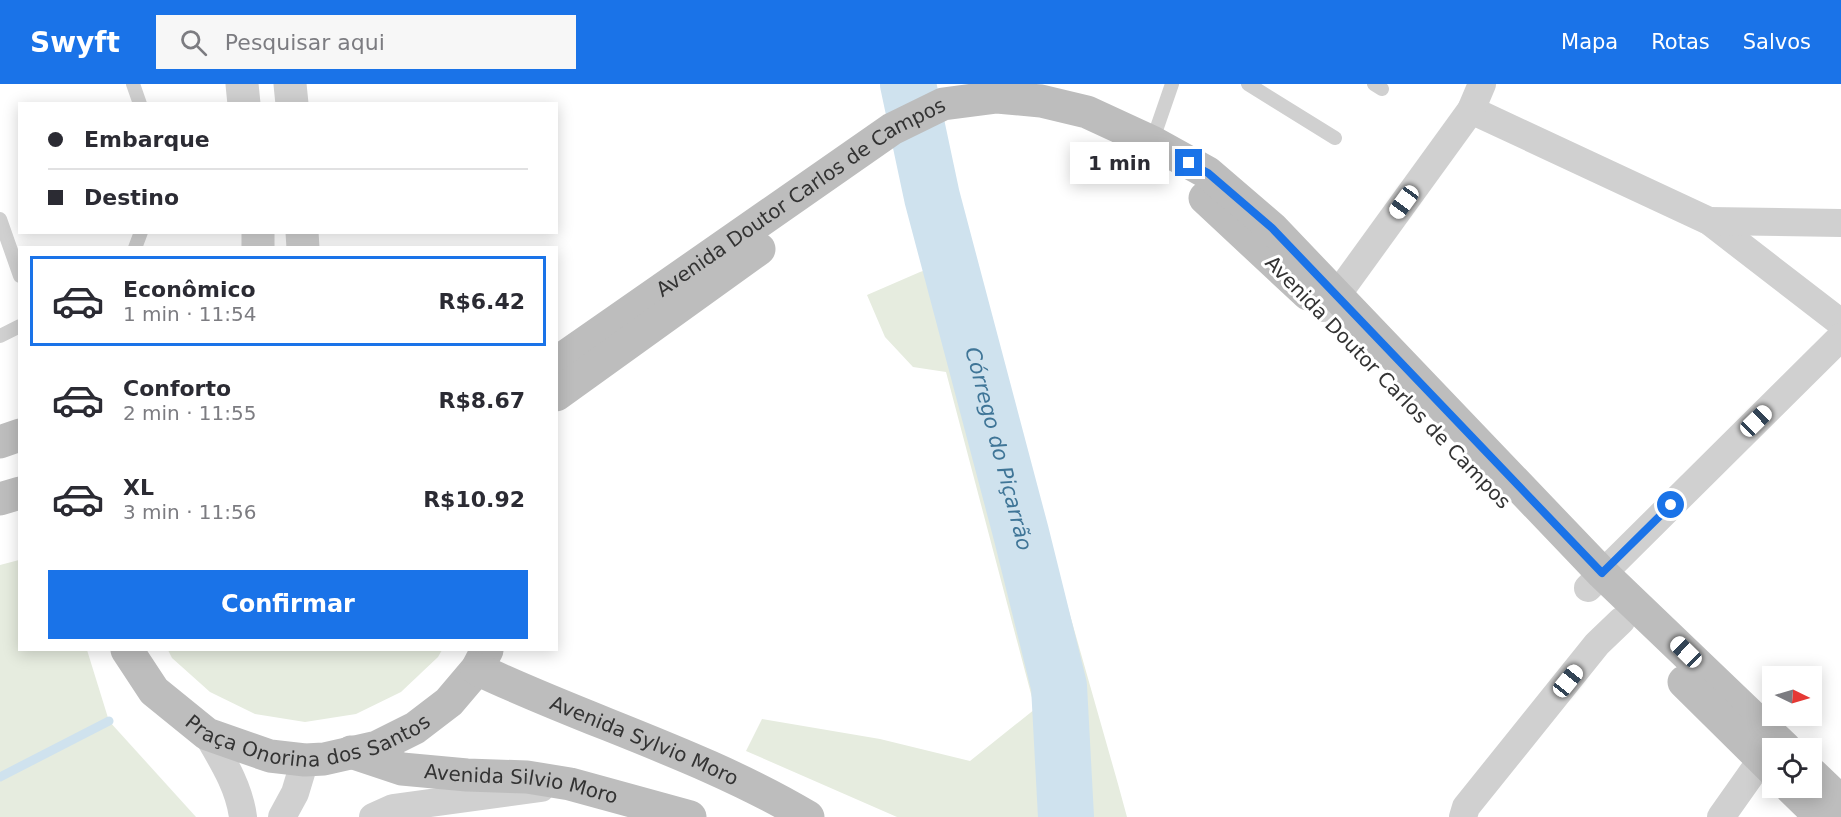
<!DOCTYPE html>
<html lang="pt">
<meta charset="utf-8">
<style>
:root{--surface:#fff;--page:#f7f7f7;--text:#2b2b33;--muted:#7c7c81;--line:#e1e1e2;--accent:#1a73e8}
body{margin:0;font-family:"DejaVu Sans",sans-serif;background:var(--page);color:var(--text);height:100vh;display:flex;flex-direction:column;font-size:22px;white-space:nowrap}
*{box-sizing:border-box;margin:0}
p{font-size:20px;color:var(--muted)}
.icon{flex:none;width:33px;height:33px;fill:none;stroke:currentColor;stroke-width:2;stroke-linecap:round;stroke-linejoin:round}
.map{position:relative;flex:1;overflow:hidden}
.panel{position:absolute;left:18px;top:162px;width:540px;height:405px;display:flex;flex-direction:column;background:var(--surface);border-radius:0px;box-shadow:0 3px 15px #0003}
.panel>*{flex:none}
.top-card{position:absolute;left:18px;top:18px;width:540px;height:132px;border-radius:0px;box-shadow:0 3px 15px #0003;display:grid;align-content:center;height:132px;padding:0 30px;background:var(--surface)}
.needle{width:39px;rotate:95deg}
.buttons{position:absolute;left:1762px;top:582px;display:grid;gap:12px}
.buttons a{display:grid;place-items:center;width:60px;height:60px;border-radius:0px;background:var(--surface);box-shadow:0 3px 15px #0003;font-size:30px}
.end{position:absolute;width:27px;height:27px;margin:-14px;border:8px solid #1a73e8;background:#fff;box-shadow:0 0 0 3px #fff}
.from{border-radius:50%}
.bubble{position:absolute;height:42px;border-radius:0px;background:var(--surface);box-shadow:0 3px 15px #0003;font-size:20px;font-weight:600;line-height:42px;text-align:center}
.car{position:absolute;width:18px;height:36px;margin:-18px -9px;border-radius:8px;box-shadow:0 0 4px 2px #0007;background:linear-gradient(#fff 24%,#345 0 40%,#fff 0 76%,#345 0 86%,#fff 0)}
.top-card b{display:flex;align-items:center;gap:21px;height:57px;font-size:22px}
.top-card b+b{border-top:2px solid var(--line)}
.top-card i{width:15px;height:15px;background:var(--text)}
ul{padding:10px 0 0;list-style:none}
li{display:flex;align-items:center;gap:18px;height:90px;margin:0 12px 9px;padding:0 18px;border:3px solid transparent;border-radius:0px}
li div{flex:1}
li b{display:block;font-size:22px}
li em{font-style:normal;font-weight:600}
li.current{border-color:var(--accent)}
li>.icon{width:54px;height:54px;stroke-width:1.5}
.primary-button{display:flex;gap:12px;margin-top:auto;padding:12px 30px}
.primary-button a{flex:1;height:69px;border-radius:0px;background:var(--accent);color:#fff;font-size:24px;font-weight:600;line-height:69px;text-align:center}
header{display:flex;align-items:center;gap:36px;box-sizing:border-box;height:84px;padding:0 30px;background:var(--accent);color:#fff}
header strong{font-size:28px}
nav{display:flex;gap:33px;margin-inline-start:auto;font-size:21px}
.search{width:420px;height:54px;background:var(--page);display:flex;align-items:center;gap:15px;box-sizing:border-box;padding:0 21px;border-radius:0px;color:var(--muted);font-size:22px}
.map>svg:first-child{display:block}
</style>
<header>
<strong>Swyft</strong>
<div class="search"><svg class="icon" aria-label="search" viewBox="0 0 24 24"><circle cx="10" cy="10" r="6"/><path d="M15 15l6 6"/></svg>Pesquisar aqui</div>
<nav><a>Mapa</a><a>Rotas</a><a>Salvos</a></nav>
</header>
<div class="map">
<svg width="1841" height="733" viewBox="0 0 1841 733">
<rect width="100%" height="100%" fill="#fff"/>
<g fill="#e6ecdf">
<path d="M968,172L1118,700L1127,733H897L746,667L762,635L880,655L970,677L1035,625L946,288L913,283L885,253L867,211L920,188Z"/>
<path d="M19,476L20,566H87L109,637L196,733H0V481Z"/>
<path d="M168,566H442L438,573L401,608L356,630L305,638L255,630L210,608L172,574Z"/>
</g>
<g fill="none" stroke-linecap="round" stroke-linejoin="round">
<path stroke="#cfe2ee" stroke-width="9" d="M0,693L109,637"/>
<path stroke="#cfe2ee" stroke-width="56" id="s1" d="M908,0L932,113L1021,449L1059,602L1066,733"/>
<g stroke="#d0d0d0" stroke-width="14">
<path d="M133,0L140,20"/>
<path d="M1248,0L1335,54"/>
<path d="M1374,0L1382,5"/>
<path d="M1152,58L1172,0"/>
<path d="M0,135L20,192"/>
<path d="M135,164L141,148"/>
<path d="M0,252L20,242"/>
</g>
<g stroke="#d0d0d0" stroke-width="28">
<path d="M1471,26L1709,137L1841,239"/>
<path d="M1709,137L1841,139"/>
<path d="M1323,224L1337,211L1471,26L1482,0"/>
<path d="M1588,504L1841,253"/>
<path d="M207,650C222,676 239,702 243,733"/>
<path d="M282,733L295,709L305,676"/>
<path d="M373,733L393,724L541,704"/>
<path d="M1463,733L1466,723L1597,560L1621,537"/>
<path d="M1721,733L1762,675"/>
</g>
<g stroke="#d0d0d0" stroke-width="33">
<path d="M242,0L244,20"/>
<path d="M290,0L292,20"/>
<path d="M258,148V164"/>
<path d="M302,148L303,164"/>
</g>
<g stroke="#bdbdbd" stroke-width="33">
<path d="M1205,114L1308,210"/>
<path id="s2" d="M556,279L892,45L943,20L997,13L1041,17L1087,28L1152,58L1208,89L1272,144L1602,489L1785,664"/>
<path d="M556,311L759,165"/>
<path d="M0,358L20,351"/>
<path d="M0,415L20,409"/>
<path id="s3" d="M127,566L154,607L207,650L270,672L305,676L324,675L377,663L415,644L449,618L477,585L487,566"/>
<path id="s4" d="M477,585C586,637 704,671 808,733"/>
<path d="M1684,598L1773,686"/>
<path id="s5" d="M351,668L402,685L467,691L527,693L570,700L690,733"/>
<path d="M1812,690L1841,718"/>
<path d="M1791,704L1821,733"/>
</g>
</g>
<g fill="none" stroke-linecap="round" stroke-linejoin="round">
<path stroke="#1a73e8" stroke-width="8" d="M1189,79L1208,89L1272,144L1602,489L1671,421"/>
</g>
<g text-anchor="middle" dominant-baseline="central" stroke-width="6" stroke-linejoin="round" paint-order="stroke">
<g font-size="20" fill="#333" stroke="#fff">
<text stroke="none"><textPath href="#s2" startOffset="296">Avenida Doutor Carlos de Campos</textPath></text>
<text transform="translate(1388 298) rotate(46)">Avenida Doutor Carlos de Campos</text>
<text stroke="none"><textPath href="#s3" startOffset="222">Praça Onorina dos Santos</textPath></text>
<text stroke="none"><textPath href="#s4" startOffset="182">Avenida Sylvio Moro</textPath></text>
<text stroke="none"><textPath href="#s5" startOffset="174">Avenida Silvio Moro</textPath></text>
</g>
<g font-size="21" font-style="italic" fill="#3f7597" stroke="#fff">
<text stroke="none"><textPath href="#s1" startOffset="376">Córrego do Piçarrão</textPath></text>
</g>
</g>
</svg>
<div class="buttons">
<a><svg class="needle" viewBox="-14 -14 28 28"><path d="M0-13l5 13h-10z" fill="#e53935"/><path d="M0 13l5-13h-10z" fill="#7c7c81"/></svg></a>
<a><svg class="icon" aria-label="locate" viewBox="0 0 24 24"><circle cx="12" cy="12" r="6"/><path d="M12 2v4M12 18v4M2 12h4M18 12h4"/></svg></a>
</div>
<i class="end from" style="left:1671px;top:421px"></i>
<i class="end" style="left:1189px;top:79px"></i>
<div class="bubble" style="left:1070px;top:58px;width:99px">1 min</div>
<i class="car" style="left:1404px;top:118px;rotate:216deg"></i>
<i class="car" style="left:1756px;top:337px;rotate:46deg"></i>
<i class="car" style="left:1686px;top:568px;rotate:314deg"></i>
<i class="car" style="left:1568px;top:597px;rotate:39deg"></i>
<div class="top-card">
<b><i class="from"></i>Embarque</b>
<b><i></i>Destino</b>
</div>
<section class="panel">
<ul>
<li class="current"><svg class="icon" aria-label="car" viewBox="0 0 24 24"><path d="M5 17H2v-5l4-1 3-4h7l3 4 3 1v5h-3M9 17h6M6 11h13"/><circle cx="7" cy="17" r="2"/><circle cx="17" cy="17" r="2"/></svg><div><b>Econômico</b><p>1 min · 11:54</p></div><em>R$6.42</em></li>
<li><svg class="icon" aria-label="car" viewBox="0 0 24 24"><path d="M5 17H2v-5l4-1 3-4h7l3 4 3 1v5h-3M9 17h6M6 11h13"/><circle cx="7" cy="17" r="2"/><circle cx="17" cy="17" r="2"/></svg><div><b>Conforto</b><p>2 min · 11:55</p></div><em>R$8.67</em></li>
<li><svg class="icon" aria-label="car" viewBox="0 0 24 24"><path d="M5 17H2v-5l4-1 3-4h7l3 4 3 1v5h-3M9 17h6M6 11h13"/><circle cx="7" cy="17" r="2"/><circle cx="17" cy="17" r="2"/></svg><div><b>XL</b><p>3 min · 11:56</p></div><em>R$10.92</em></li>
</ul>
<div class="primary-button"><a>Confirmar</a></div>
</section>
</div>
